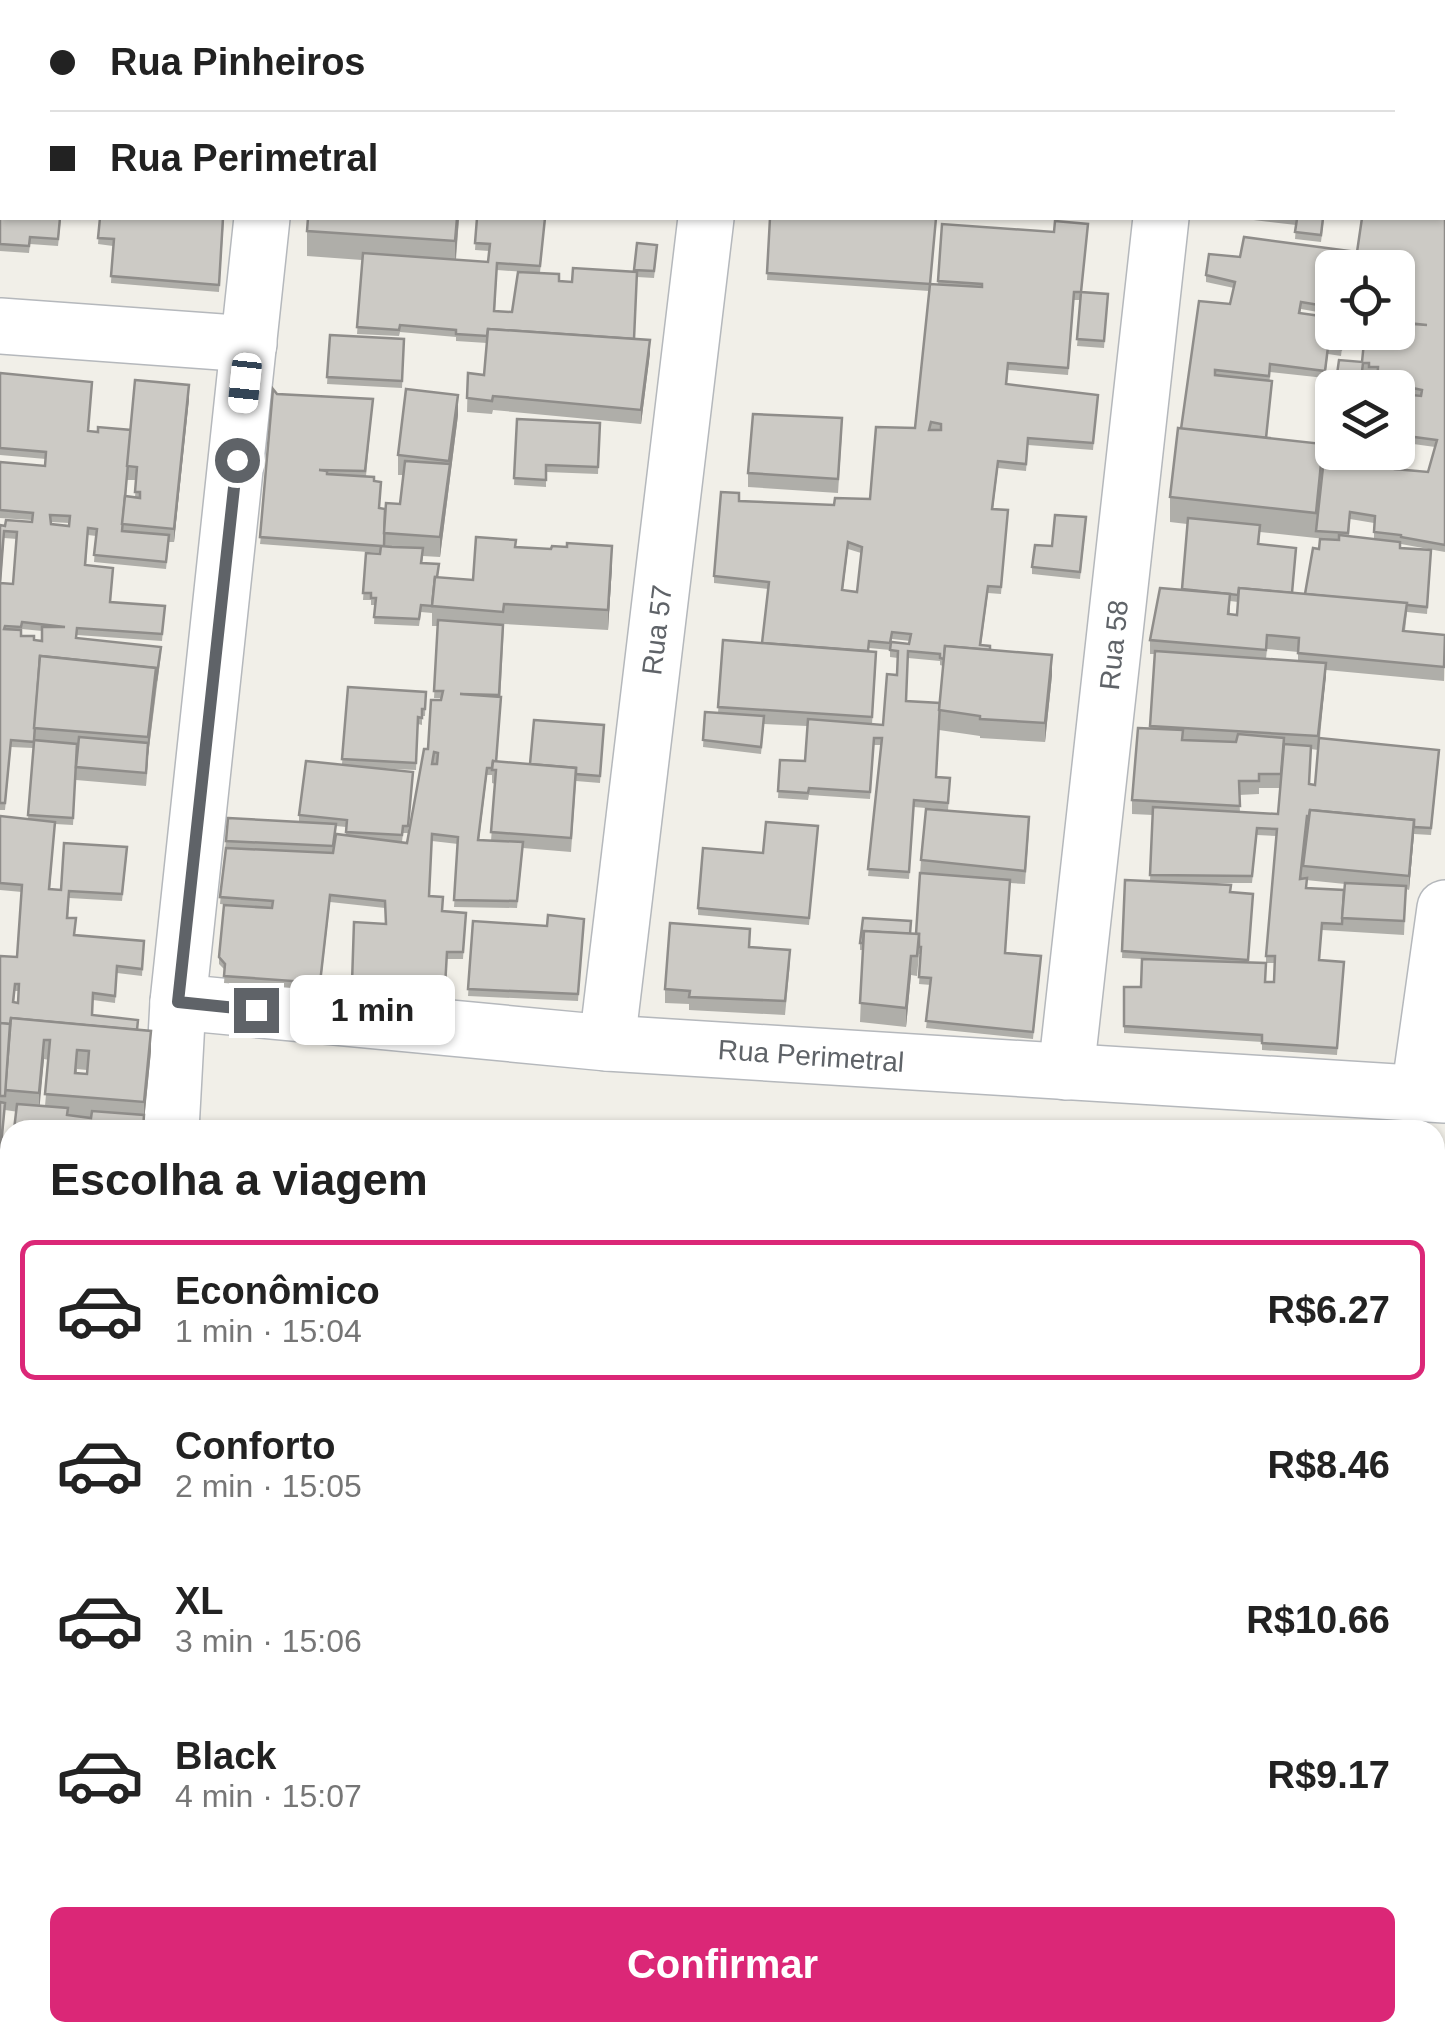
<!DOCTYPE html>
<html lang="pt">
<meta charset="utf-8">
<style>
:root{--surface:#fff;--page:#f6f6f6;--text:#222;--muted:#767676;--line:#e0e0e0;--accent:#db2777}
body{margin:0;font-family:Helvetica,sans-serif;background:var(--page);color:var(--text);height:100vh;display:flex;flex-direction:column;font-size:38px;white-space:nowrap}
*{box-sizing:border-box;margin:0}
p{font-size:32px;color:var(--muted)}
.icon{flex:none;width:55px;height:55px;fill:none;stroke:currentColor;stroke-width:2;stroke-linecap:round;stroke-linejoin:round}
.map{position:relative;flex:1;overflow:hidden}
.panel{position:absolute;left:0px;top:1120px;width:1445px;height:922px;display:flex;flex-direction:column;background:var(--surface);border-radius:30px 30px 0 0;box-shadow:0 2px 8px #0004}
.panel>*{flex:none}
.banner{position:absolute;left:0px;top:0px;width:1445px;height:220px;box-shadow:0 2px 8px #0004;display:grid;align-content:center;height:220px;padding:0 50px;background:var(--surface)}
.tools{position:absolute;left:1315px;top:250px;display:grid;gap:20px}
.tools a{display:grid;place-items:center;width:100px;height:100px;border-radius:15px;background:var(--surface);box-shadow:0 2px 8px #0004;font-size:50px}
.end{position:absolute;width:45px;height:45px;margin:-22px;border:12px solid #5f6368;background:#fff;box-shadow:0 0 0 5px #fff}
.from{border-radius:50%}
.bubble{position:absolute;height:70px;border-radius:15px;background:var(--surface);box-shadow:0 2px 8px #0004;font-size:32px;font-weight:600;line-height:70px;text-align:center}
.car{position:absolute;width:30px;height:60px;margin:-30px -15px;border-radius:12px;box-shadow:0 0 8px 2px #0007;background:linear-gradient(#fff 24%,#345 0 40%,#fff 0 76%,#345 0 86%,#fff 0)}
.banner b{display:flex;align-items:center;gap:35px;height:95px;font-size:38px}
.banner b+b{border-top:2px solid var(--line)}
.banner i{width:25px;height:25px;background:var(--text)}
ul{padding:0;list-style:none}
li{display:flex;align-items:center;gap:30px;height:140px;margin:0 20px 15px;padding:0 30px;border:5px solid transparent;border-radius:15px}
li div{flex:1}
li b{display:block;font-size:38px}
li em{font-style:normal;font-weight:600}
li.active{border-color:var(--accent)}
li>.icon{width:90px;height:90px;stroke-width:1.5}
h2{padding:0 50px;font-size:45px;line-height:120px}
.button{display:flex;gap:20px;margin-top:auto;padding:20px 50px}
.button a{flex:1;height:115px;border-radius:15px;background:var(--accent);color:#fff;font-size:40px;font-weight:600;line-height:115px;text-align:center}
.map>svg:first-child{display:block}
</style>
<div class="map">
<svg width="1445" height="2042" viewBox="0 0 1445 2042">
<rect width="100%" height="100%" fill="#f1efe8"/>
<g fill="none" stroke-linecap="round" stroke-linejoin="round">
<defs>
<g id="minor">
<path d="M284,2V0"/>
<path d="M732,2V0"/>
<path d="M1185,2L1186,0"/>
<path d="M0,326L249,344"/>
<path d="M178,1002L607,1043L1445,1095"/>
<path d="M607,1043L706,218"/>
<path d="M1066,1072L1161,218"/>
<path d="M1419,1093L1445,908"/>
<path d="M171,1130L178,1002L262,218"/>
<path d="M0,1594H10"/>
<path d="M0,1996L10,1997"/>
<path d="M113,2042V2032"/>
</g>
</defs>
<use href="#minor" stroke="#b5b8bc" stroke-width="58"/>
<use href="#minor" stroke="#fff" stroke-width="55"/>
</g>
<g fill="#afaea9" fill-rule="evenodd">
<path d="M0,0L2,2V119H0Z"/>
<rect x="319" y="0" width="247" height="2"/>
<path d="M789,0H1164V2H907L882,1V2Z"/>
<path d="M1442,80H1445V552L1401,544V542L1391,541L1400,548L1431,557L1427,614L1407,612L1405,631L1445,635L1444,681L1326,670L1320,738L1439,757L1431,835L1414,834L1409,890L1406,889L1404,935L1322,930L1319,960L1344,962L1337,1055L1262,1050V1042L1124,1033V987H1141L1142,959L1122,958L1125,880L1150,881L1153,815L1132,814V800L1150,729L1155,654H1150V640L1182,590L1187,524L1170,522V497L1181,429L1230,304L1234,288L1206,282V275L1240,257L1357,252L1442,218ZM1332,268H1398V332L1362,362L1363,370H1369V374H1378L1398,452L1323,460L1267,438L1270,372L1325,378L1328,354L1341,356L1344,332ZM1301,309L1329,314L1328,317L1300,314ZM1399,442L1435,447L1428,472L1396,469ZM1350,519L1374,523V539L1349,536ZM1260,532L1316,538L1339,540L1319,549L1305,594L1293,593L1259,545ZM1230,601L1238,602L1237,615H1230ZM1267,649L1298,652V661L1266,659ZM1311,749L1318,750L1315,785L1309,784ZM1259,788H1281L1278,814L1240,812L1239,795L1259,794ZM1257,835L1277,836L1266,956V963H1275L1274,982H1265L1248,963L1253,894L1231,892L1187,883H1252ZM1306,880L1345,884L1344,890L1306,888Z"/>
<path d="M0,122L2,218H61L58,246L30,244L29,253L0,251Z"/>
<path d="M100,218H224L219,292L111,283L113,246L98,244Z"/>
<path d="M459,218L456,260L488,262L489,251L475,250L477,218H545L540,273L497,270L495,311L512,312L559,281L572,282L634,271L637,243L657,252L654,278L637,277L634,339L650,353L641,424L493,410L492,414L467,412L468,373L484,375L487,343L456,341V337L400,332L399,336L357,334L362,260L307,256V231Z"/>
<path d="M770,218L930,284H938L942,224L1082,293L1108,294L1104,348L1077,346L1081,300H1074L1068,375L1008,370L1007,384L1098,395L1093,450L1028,445L1026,471L998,468L993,509L1008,510L1001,594L988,593L981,645L1052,675L1045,742L980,738V736L939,730L936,777L950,785L948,810L914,807L909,879L868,876L881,745H874L870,799L809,795L808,800L778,798L780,760L805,761L807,726L764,724L761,754L703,747L705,712L718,713L723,640L762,643L768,589L714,583V576L739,501L834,505L870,499L915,428L929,291L767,280ZM848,549L861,553L857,592L843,590ZM892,639L910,641L909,644L891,642ZM869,648L890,650V657L898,658L897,675L883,725L872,724L876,666L869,651ZM908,658L940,661V665L943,666L940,703L906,701Z"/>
<path d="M1237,218H1324L1321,242L1295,239L1296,225Z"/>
<path d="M330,335L404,339L402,388L327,384Z"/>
<path d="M0,373L88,431L98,432L131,430L189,399L174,542H169L166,569L94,562L96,536L88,535L86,565L113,575L110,602L165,606L162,641L77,635V638L161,654L148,756L146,786L76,780V772L73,825L55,824L50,889L61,890L127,854L122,901L69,898L68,918L74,935L144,941L142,976L117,973L115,1003L93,1000L92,1015L138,1030L151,1051L143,1130L5,1110L0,1164V956L17,957L22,892L0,890V816L28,819L33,748L11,747L5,810H0V525L32,522V520L0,518V462L45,466L46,459L0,455ZM127,480H136L135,498L126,496ZM51,522L69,523V526L51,524ZM4,538L17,539L13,584L1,583ZM22,629L42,631V641L34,640L21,636ZM15,991H19L18,1003L14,1002ZM44,1059L49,1060L45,1106H39ZM77,1069L87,1070V1074L77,1073Z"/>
<path d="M277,394L373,399L366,476L379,508L385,509L400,504L404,475H398V455L458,415L440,557L423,556L422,563L438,577L473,580L516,547L612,566L608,630L504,624L497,762L530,764L604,725L600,783L576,781L571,852L523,848L517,908L454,907L458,844L432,841L429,896L443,911L466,913L463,959H447L445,994L352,990L354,922L386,924L385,908L330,902L320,990L224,983L225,970L219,964V957L253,907L220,904L228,818L299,822V815L342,764L348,687L426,692L425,716H422V725L418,724L416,770L373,768L413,772L408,833H403L402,842L407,843L428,749L442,698H434L438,626H432V613L421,612L419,626L374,624L375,605H371V600H363L366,553H381L260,544ZM487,775H492V783L495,784L491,841L479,840ZM336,826L346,827V836L336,834Z"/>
<path d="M517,419L600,423L598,474L546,472V487L514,485Z"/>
<path d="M842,432L838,493L748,487V473Z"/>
<path d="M1086,524L1080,579L1032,574V567Z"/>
<path d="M818,826L809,925L698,915V908L763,853Z"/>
<path d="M1029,830L1025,884L1010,883L1005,953L1041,956L1033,1039L926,1028L931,985L919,984L921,954H919L917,976L911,975L906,1027L860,1022L863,950H860V943L916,934L921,860Z"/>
<path d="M584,919L578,1001L468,996L473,921L547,926Z"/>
<path d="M750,947L790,963L785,1015L689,1010V1004L665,1003V989Z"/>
<path d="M0,1168L10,1169V1327L0,1326Z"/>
<path d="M10,1334V1499H1Z"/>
<path d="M0,1633L10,1634V1848L0,1847Z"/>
<path d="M0,1860L10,1862V1965L0,1964Z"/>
</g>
<g fill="#8f8d8a">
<path d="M457,218H459L455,266V241Z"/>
<path d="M650,340V353L641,424V410Z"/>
<path d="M189,385V399L174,542V529Z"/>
<path d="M458,395V415L440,557V537Z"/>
<path d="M612,546V566L608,630V610Z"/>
<path d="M161,647L148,756L146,786L148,737L156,668Z"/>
<path d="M1052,655V675L1045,742V723Z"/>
<path d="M1326,663V677L1318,750V736Z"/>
<path d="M1414,820V834L1409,890V876Z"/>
<path d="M911,956V975L906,1027V1008Z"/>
<path d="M151,1031V1051L144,1122V1102Z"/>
<path d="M44,1040V1059L39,1113V1093Z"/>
</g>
<g fill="#cccac5" stroke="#8f8d8a" stroke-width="2.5" fill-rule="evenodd">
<path d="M0,0H21V2H2V106L0,105Z"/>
<rect x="22" y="0" width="72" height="2"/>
<rect x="94" y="0" width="72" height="2"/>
<rect x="166" y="0" width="74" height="2"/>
<rect x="319" y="0" width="207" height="2"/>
<path d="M576,0H638V2H575Z"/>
<rect x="789" y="0" width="92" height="2"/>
<path d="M957,0H1086L1085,2H956Z"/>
<rect x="1294" y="0" width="49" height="2"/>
<path d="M1413,0H1445V22H1442V2H1413Z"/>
<rect x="1442" y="34" width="3" height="37"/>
<rect x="1442" y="80" width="3" height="29"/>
<rect x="1442" y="111" width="3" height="64"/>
<path d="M0,122H2V218H60L58,239L30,237L29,246L0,244Z"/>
<path d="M1442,181L1445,182V545L1401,537V535L1374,532L1375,516L1350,512L1348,533L1316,531L1324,458L1332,402V452H1397L1395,469L1428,472L1437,440L1399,435L1398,448V388H1377L1378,367H1369V363H1363L1360,388H1335L1339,360L1362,362L1365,332H1398V323L1427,325L1398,322V268H1332V332H1343L1341,349L1328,347L1325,371L1270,364L1269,376L1215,370V375L1272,381L1266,438L1181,429L1199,301L1230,304L1235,282L1206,275L1209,254L1240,257L1244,237L1357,252L1362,218H1442ZM1301,302L1331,307L1328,317L1299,313ZM1403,386L1422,390L1421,396L1401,394Z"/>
<path d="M100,218H223L219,285L111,276L114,239L98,238Z"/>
<path d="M308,218H457L455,241L307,231Z"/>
<path d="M477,218H545L540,266L497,263L494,311L512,312L518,272L559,274V281L572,282L573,268L637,272L634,339L488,329L487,336L456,334V330L400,325L399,330L357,327L363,253L488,262L490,244L475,243Z"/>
<path d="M770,218H936L930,284L767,273Z"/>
<path d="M1289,218H1323L1321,235L1295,232L1297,219Z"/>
<path d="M1055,221L1088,224L1081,292L1108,294L1104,341L1077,339L1081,292H1074L1068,368L1008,363L1006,384L1098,395L1093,443L1028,438L1026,464L998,461L992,509L1008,510L1001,587L988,586L980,645L990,646V650L945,646L944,659L940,658V654L908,651L906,701L940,703L936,777L950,778L948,803L914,800L909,872L868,869L882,738H874L870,792L809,788L808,793L778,791L780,760L805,761L808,719L883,725L887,674L897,675L898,651L890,650L891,642L909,644L911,634L892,632L890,643L869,641L868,651L762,643L769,582L714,576L721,492L739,493V501L834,505L835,498L870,499L876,427L915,428L930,284L982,287V284L938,281L942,224L1054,232ZM931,422L941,424V430H929ZM848,542L862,547L857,592L842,590Z"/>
<path d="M637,243L657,245L654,271L634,270Z"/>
<path d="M488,329L650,340L641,410L493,396L492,401L467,398L468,373L484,375Z"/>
<path d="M330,335L404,339L402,381L327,377Z"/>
<path d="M0,373L92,382L88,431L98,432V427L131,430L122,531L169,535L166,562L94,555L97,529L88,528L85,565L113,568L110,602L165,606L162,634L77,628L76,638L161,647L156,681V668L40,656L34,740L77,744L73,818L28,815L34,742L11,740L5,803H0V525L5,526L6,520L32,522L33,513L0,510V462L45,466L46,452L0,448ZM50,515L70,516L69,526L51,524ZM4,531L17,532L13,584L0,583ZM22,622L65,627H42V641L34,640V636H21V630L4,629L5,626L21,627Z"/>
<path d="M135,380L189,385L174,529L122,524L125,496L140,498V492H135L137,467L127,466Z"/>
<path d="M273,389L277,394L373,399L365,471L319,470L327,471V474L374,477V481L381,482L379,508L385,509L384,546H381L392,547L423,548L421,563L439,564L437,577H435L432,606L421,605L419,619L374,617L376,598H371V593H363L366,553L380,554L381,546L260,537Z"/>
<path d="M406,389L458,395L449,461L398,455Z"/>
<path d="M753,414L842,418L838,479L748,473Z"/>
<path d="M517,419L600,423L598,467L546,465V480L514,478Z"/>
<path d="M1178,428L1323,444L1316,513L1170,497Z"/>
<path d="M405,461L450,464L440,537L384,533L386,503L400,504Z"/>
<path d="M1055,515L1086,517L1080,572L1032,567L1035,545L1052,546Z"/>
<path d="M1188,518L1260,525L1258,544L1296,548L1292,593L1239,588L1238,595L1182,589Z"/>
<path d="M1339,535L1400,542V548L1431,550L1427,607L1305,594L1313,548L1319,549L1320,539L1339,540Z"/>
<path d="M476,537L516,540L515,547L551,549L552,546L567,547V543L612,546L608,610L504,604L503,612L432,606L435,577L473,580Z"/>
<path d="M1160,588L1230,594L1228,614L1237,615L1239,588L1407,603L1403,631L1445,635L1444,667L1298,653L1299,638L1267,635L1266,650L1150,640Z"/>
<path d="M438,620L503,625L499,695L460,694L501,697L496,762L493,761L492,768H487L478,840L523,842L517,901L454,900L458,837L432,834L429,896L443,897L442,911L466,913L463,952H447L445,987L352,983L354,922L386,924L385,901L330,895L320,983L224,976L225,964L219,957L224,905L272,908L273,901L220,897L226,848L333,853L336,834L407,843L424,749H428L431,700H441L443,691H434ZM434,752L438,753L437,764H432Z"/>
<path d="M723,640L876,652L872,717L718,707Z"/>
<path d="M945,646L1052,655L1045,723L980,719V716L939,710Z"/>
<path d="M1155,651L1326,663L1318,736L1150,726Z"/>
<path d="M40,656L156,668L148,737L34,728Z"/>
<path d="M348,687L426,692L425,709H422V718L418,717L416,763L342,759Z"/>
<path d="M705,712L764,716L761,747L703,740Z"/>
<path d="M534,720L604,725L600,776L576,774V768L530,764Z"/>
<path d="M1138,728L1183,730L1182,740L1236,742L1238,734L1284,738L1281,774H1259V781H1239L1240,806L1132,800Z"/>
<path d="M79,737L148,743L146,773L76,767Z"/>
<path d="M1319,738L1439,750L1431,828L1414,827V820L1310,810L1309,816H1307L1300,879L1307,878L1306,888L1344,890L1342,924L1322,923L1319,960L1344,962L1337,1048L1262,1043V1035L1124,1026V987H1141L1142,959L1266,963L1265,982H1274L1275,956H1266L1277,829L1257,828L1252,876L1150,875L1153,807L1278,814L1284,744L1311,746L1309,784L1315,785Z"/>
<path d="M306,761L413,772L408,826H403L402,835L346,832L347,820L299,815Z"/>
<path d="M493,761L576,768L571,838L491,832L496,770H492Z"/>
<path d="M926,809L1029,817L1025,871L921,860Z"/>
<path d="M1310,810L1414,820L1409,876L1303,866Z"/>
<path d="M0,816L55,822L49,889L61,890L64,843L127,847L122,894L69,891L67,918H76L74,935L144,941L142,969L117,966L115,996L93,993L92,1015L138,1020L137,1030L11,1018L10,1024L0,1023V956L17,957L22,885L0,883ZM15,984H19L18,1003L13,1002Z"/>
<path d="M228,818L336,824L333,846L226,841Z"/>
<path d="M766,822L818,826L809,918L698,908L703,848L763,853Z"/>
<path d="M920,873L1010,880L1005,953L1041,956L1033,1032L926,1021L931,978L919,977L921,947H919V934H916Z"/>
<path d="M1125,880L1231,885L1230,892L1253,894L1248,960L1122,951Z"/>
<path d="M1345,883L1406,886L1404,921L1342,918Z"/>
<path d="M548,915L584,919L578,994L468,989L473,921L547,926Z"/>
<path d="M863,918L911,921L910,934L864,931L863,943H860Z"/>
<path d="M670,923L750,929L749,947L790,950L785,1001L689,997L690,991L665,989Z"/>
<path d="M864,931L919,934L917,956H911L906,1008L860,1003Z"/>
<path d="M11,1018L151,1031L144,1102L45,1094L50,1040H44L39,1093L5,1090ZM77,1050L89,1051L87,1074L75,1073Z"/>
<path d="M0,1023L10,1024L5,1096H0Z"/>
<path d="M0,1102L5,1103L0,1157Z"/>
<path d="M17,1104L68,1108L67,1115L91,1118L92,1111L144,1115L143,1130H14Z"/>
<path d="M0,1168L10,1169V1242L0,1241Z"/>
<path d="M0,1248L10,1249V1320L0,1319Z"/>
<path d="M0,1334H10V1492H1L0,1503Z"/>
<path d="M0,1633L10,1634V1707L0,1706Z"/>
<path d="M0,1719L10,1720V1841L0,1840Z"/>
<path d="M0,1860L10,1862V1951H0Z"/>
<path d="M0,2020L10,2021V2032H74L73,2042H0Z"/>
</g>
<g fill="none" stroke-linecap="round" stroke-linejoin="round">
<path stroke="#5f6368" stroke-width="12" d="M237,460L178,1002L256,1010"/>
</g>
<g text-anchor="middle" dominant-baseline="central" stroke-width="8" stroke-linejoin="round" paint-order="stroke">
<g font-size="28" fill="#5f6368" stroke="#fff">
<text transform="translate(657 630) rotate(-83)">Rua 57</text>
<text transform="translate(1114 645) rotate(-84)">Rua 58</text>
<text transform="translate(811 1056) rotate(4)">Rua Perimetral</text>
</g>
</g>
</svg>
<div class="tools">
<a><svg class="icon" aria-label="locate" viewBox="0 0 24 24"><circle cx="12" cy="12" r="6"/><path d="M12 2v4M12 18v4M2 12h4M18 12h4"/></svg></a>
<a><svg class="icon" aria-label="layers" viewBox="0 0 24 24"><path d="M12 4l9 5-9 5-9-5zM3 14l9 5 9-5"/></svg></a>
</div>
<i class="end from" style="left:237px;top:460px"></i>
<i class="end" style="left:256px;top:1010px"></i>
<div class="bubble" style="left:290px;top:975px;width:165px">1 min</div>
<i class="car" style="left:245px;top:383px;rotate:186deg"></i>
<div class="banner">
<b><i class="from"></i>Rua Pinheiros</b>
<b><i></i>Rua Perimetral</b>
</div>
<section class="panel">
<h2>Escolha a viagem</h2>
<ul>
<li class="active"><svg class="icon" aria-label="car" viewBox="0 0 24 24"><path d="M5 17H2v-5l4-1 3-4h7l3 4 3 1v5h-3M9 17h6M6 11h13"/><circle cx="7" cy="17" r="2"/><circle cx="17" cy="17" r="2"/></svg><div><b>Econômico</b><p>1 min · 15:04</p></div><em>R$6.27</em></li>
<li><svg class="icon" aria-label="car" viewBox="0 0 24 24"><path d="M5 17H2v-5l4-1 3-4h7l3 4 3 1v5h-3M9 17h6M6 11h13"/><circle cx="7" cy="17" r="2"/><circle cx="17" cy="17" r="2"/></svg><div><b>Conforto</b><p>2 min · 15:05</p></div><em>R$8.46</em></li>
<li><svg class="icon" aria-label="car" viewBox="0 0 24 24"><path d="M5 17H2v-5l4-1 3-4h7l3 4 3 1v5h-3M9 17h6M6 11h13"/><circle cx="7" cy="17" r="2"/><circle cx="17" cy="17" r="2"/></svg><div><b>XL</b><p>3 min · 15:06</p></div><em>R$10.66</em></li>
<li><svg class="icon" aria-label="car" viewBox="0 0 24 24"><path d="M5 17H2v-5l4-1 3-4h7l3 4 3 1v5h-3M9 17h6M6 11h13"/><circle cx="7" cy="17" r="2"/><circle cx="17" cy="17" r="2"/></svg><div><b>Black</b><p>4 min · 15:07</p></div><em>R$9.17</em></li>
</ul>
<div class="button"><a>Confirmar</a></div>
</section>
</div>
